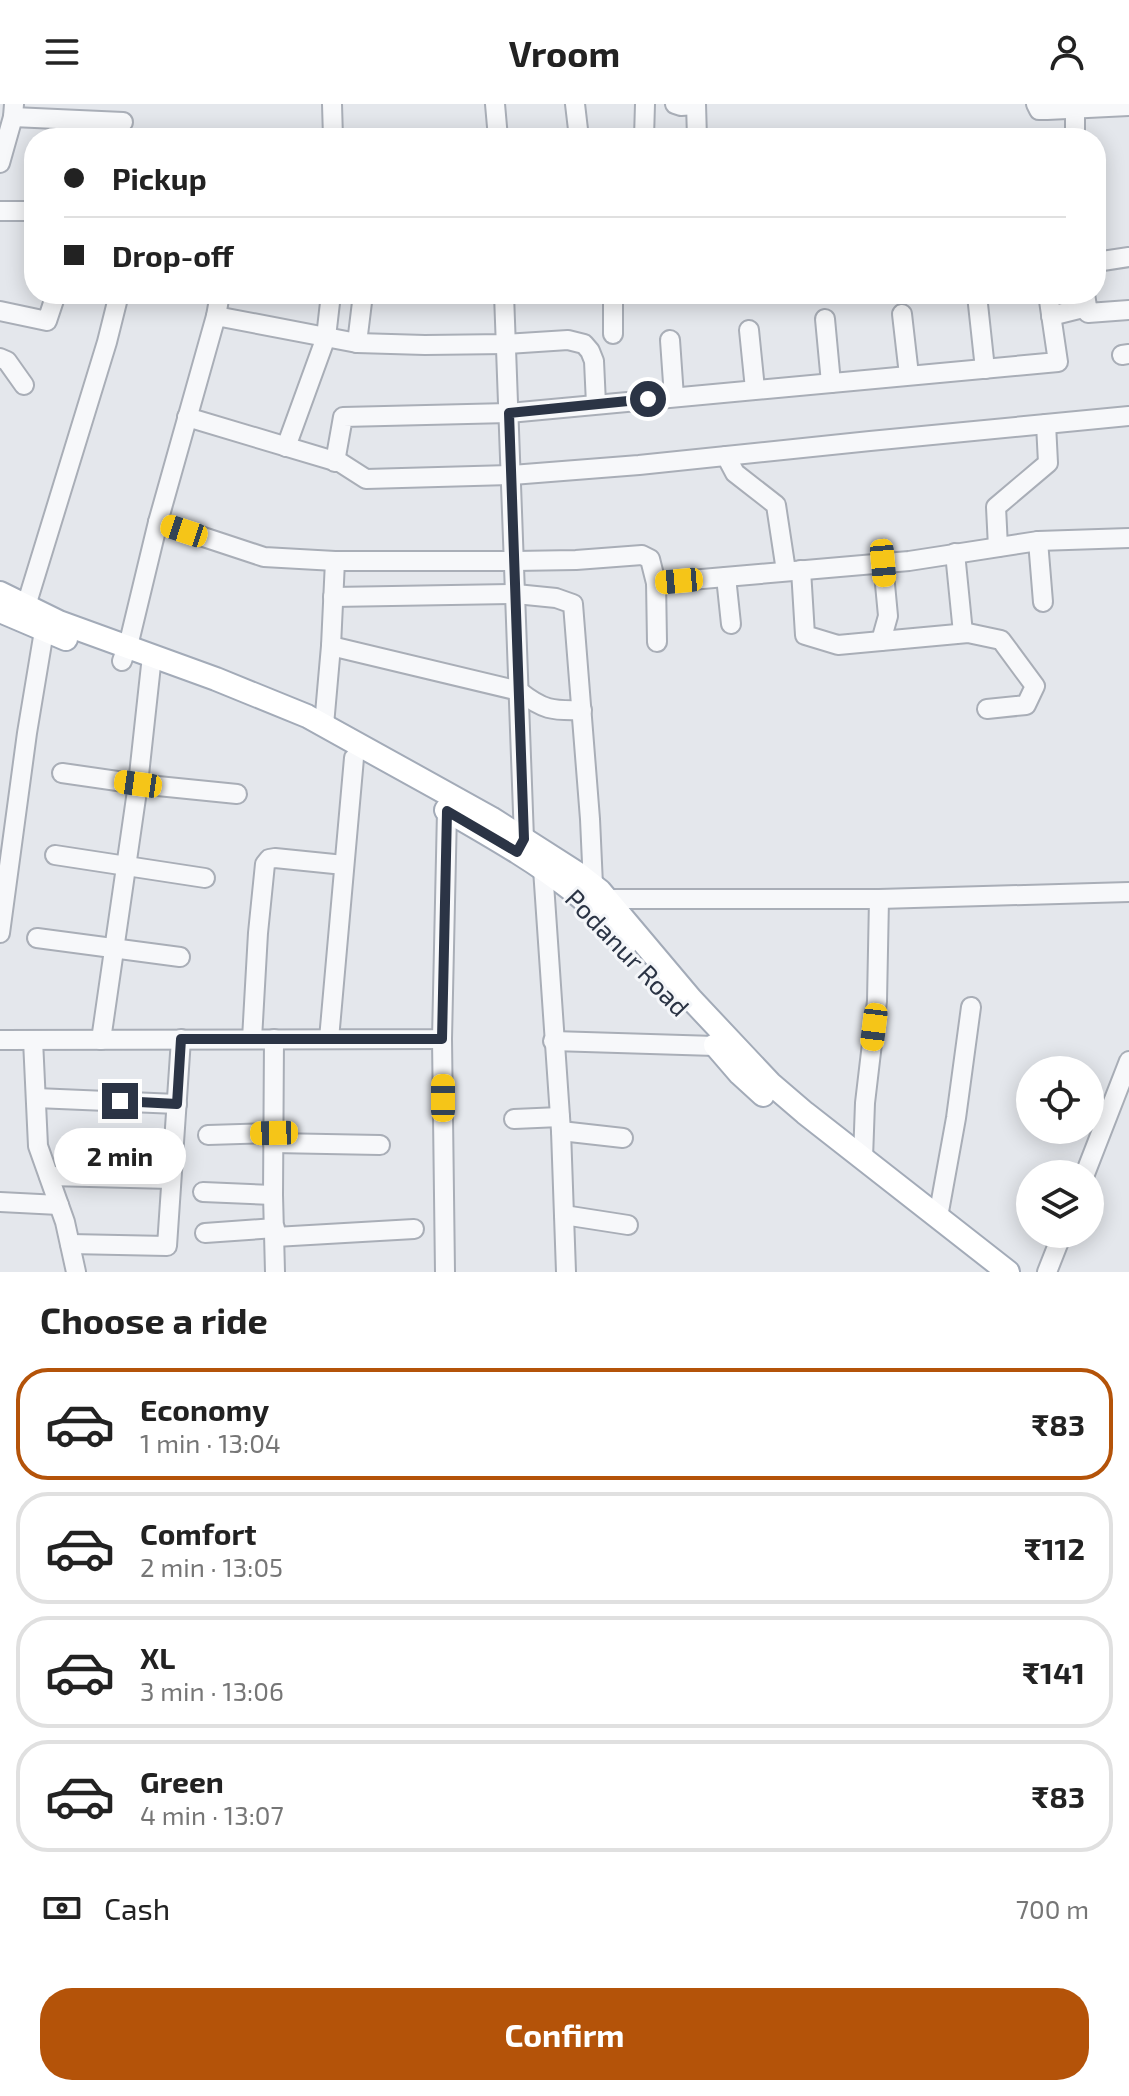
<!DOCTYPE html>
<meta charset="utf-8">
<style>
:root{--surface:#fff;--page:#f6f6f6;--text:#222;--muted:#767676;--line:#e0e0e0;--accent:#b45309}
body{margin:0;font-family:"Exo 2",sans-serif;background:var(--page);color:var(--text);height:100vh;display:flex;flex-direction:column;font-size:30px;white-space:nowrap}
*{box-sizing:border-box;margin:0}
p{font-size:26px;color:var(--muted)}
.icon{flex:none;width:44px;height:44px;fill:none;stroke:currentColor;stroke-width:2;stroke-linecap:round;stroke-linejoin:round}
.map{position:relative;height:1168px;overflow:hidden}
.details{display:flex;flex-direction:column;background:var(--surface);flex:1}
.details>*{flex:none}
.guide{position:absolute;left:24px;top:24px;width:1082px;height:176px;border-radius:32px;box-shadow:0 4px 20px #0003;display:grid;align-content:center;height:176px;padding:0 40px;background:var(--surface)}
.tools{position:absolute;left:1016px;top:952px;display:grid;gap:16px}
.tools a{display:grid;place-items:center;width:88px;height:88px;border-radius:50%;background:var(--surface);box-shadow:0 4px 20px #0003;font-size:40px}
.end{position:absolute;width:36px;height:36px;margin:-18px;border:10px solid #2b3445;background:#fff;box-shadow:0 0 0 4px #fff}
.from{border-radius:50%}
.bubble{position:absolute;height:56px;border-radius:28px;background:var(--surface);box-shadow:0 4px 20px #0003;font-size:26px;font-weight:700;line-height:56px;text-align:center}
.car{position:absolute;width:24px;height:48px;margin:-24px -12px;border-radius:10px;box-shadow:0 0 6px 2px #0007;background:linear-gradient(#f5c518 24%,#345 0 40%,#f5c518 0 76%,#345 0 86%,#f5c518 0)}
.guide b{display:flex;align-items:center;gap:28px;height:76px;font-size:30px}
.guide b+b{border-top:2px solid var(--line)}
.guide i{width:20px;height:20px;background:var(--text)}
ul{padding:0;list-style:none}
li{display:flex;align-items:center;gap:24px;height:112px;margin:0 16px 12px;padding:0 24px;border:4px solid var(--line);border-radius:32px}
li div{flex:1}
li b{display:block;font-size:30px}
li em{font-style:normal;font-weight:700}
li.active{border-color:var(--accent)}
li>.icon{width:72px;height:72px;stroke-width:1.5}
h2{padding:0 40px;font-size:36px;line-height:96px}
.pay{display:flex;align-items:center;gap:20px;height:88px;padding:0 40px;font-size:30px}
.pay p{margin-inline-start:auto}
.button{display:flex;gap:16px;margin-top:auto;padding:16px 40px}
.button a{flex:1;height:92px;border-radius:32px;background:var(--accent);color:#fff;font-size:32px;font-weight:700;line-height:92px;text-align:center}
header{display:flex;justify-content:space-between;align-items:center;height:104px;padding:0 40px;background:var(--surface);font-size:36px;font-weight:700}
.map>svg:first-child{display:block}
</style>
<header><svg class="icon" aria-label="menu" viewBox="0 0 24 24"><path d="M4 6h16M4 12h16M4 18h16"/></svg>Vroom<svg class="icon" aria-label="person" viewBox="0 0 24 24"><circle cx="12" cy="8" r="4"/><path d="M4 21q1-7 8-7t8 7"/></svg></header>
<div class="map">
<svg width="1129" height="1168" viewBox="0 0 1129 1168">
<rect width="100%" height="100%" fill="#e4e7ec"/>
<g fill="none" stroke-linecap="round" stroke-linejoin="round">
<defs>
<g id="minor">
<path d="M332,0L333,34"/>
<path d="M495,0L498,34"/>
<path d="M575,0L579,34"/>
<path d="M675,0L681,2L696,1"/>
<path d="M696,0L697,34"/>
<path d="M1036,0L1039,6H1047L1129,2"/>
<path d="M1073,0L1075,5V34"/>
<path d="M13,13L123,18"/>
<path d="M644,34L645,0"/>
<path d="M0,59L13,13L14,0"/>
<path d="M0,107H34"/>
<path d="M1096,158L1129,153"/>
<path d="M504,190L524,735L518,746"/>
<path d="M613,190V230"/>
<path d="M1085,190L1088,209L1129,206"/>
<path d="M977,191L985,265"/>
<path d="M0,207L47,217L56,190"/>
<path d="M902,210L909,271"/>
<path d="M216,212L220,190"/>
<path d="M1051,212L1087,203"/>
<path d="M825,215L831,279"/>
<path d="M749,226L755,285"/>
<path d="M670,236L674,293"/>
<path d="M357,239L363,190"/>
<path d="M1122,251L1129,250"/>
<path d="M0,254L7,257L24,281"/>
<path d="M187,313L341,359L366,375L512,371L639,361L870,337L1129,312"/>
<path d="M286,343L326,233L331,190"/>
<path d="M726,352L735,369L776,401L786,467"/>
<path d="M335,358L343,313L509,309L1058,258L1048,190"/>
<path d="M158,418L264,453L335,457H515L576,456L642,451L650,455L656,479L909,457L1038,437L1129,434"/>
<path d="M1038,437L1043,498"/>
<path d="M998,443L996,403L1048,359L1046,320"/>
<path d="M955,449L963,529"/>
<path d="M801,466L805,531L838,541L968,529L1001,536L1035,582L1026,601L987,605"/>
<path d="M726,473L731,520"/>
<path d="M656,477L657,538"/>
<path d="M333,493L516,490L556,494L573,500L590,715L593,781"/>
<path d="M26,502L107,238L119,190"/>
<path d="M881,537L888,512L883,459"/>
<path d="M331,542L519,587C543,606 552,607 582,606"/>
<path d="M122,557L130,534L158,418L216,212L357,239L425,241L506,240L568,236L584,240L590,247L594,257L596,300"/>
<path d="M324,621L331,542L335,457"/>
<path d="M62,669L138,680L237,690"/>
<path d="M55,751L205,774"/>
<path d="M543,765L561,1027L566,1168"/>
<path d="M606,795H879L1129,788"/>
<path d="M0,829L27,629L44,527"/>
<path d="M37,834L180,853"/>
<path d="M252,935L258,829L265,760L269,755L275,754L344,761"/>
<path d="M274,935L273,1091L275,1168"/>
<path d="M329,935L354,654"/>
<path d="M442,935L445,1168"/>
<path d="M0,936L442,935L447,707"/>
<path d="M33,936L38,1042L65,1118L76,1168"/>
<path d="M101,936L138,680L152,552"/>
<path d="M553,937L715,942"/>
<path d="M36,994L177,1000"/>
<path d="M514,1015L560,1013"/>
<path d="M561,1027L623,1034"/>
<path d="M208,1031L274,1029"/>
<path d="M273,1039L380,1041"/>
<path d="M863,1054L865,999L877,897L879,795"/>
<path d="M1085,1070L1129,957"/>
<path d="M49,1072L171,1075"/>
<path d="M203,1088L273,1091"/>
<path d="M0,1098L59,1101"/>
<path d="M564,1111L628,1121"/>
<path d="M938,1113L956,1014L971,903"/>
<path d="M205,1129L275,1124"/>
<path d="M275,1133L414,1125"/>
<path d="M70,1140L167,1142L181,935"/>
<path d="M1047,1168L1062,1130"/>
</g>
<g id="major">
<path d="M0,489L59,518L216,575L307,612L491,714L577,769L600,787L691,895L770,979L805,1009L1008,1168"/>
<path d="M0,507L66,535"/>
<path d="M446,706C489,731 534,756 573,787C593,802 609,822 626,840"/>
<path d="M715,941L740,970L763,991"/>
</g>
</defs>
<use href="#minor" stroke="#a9aeb7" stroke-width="22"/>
<use href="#major" stroke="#a3abb8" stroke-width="26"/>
<use href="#minor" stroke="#f7f8fa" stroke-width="18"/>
<use href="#major" stroke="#fff" stroke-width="22"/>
</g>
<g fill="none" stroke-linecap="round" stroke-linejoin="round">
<path stroke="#2b3445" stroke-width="10" d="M120,997L177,1000L181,935H442L447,707L517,748L524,735L509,309L648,295"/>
</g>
<g text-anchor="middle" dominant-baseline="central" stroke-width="6" stroke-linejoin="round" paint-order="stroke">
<g font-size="26" fill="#2b3445" stroke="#f4f6f9">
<text transform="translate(628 848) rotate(46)">Podanur Road</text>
</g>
</g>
</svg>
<div class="tools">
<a><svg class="icon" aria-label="locate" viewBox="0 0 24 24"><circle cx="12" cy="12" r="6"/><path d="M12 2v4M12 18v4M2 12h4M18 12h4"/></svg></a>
<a><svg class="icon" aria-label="layers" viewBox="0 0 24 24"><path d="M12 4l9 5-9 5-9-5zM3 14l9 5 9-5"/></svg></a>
</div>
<i class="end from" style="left:648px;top:295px"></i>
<i class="end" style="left:120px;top:997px"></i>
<div class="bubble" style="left:54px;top:1024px;width:132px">2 min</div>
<i class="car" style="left:184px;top:427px;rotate:288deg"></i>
<i class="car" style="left:883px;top:459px;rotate:175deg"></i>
<i class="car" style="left:679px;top:477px;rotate:265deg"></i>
<i class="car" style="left:138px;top:680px;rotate:278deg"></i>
<i class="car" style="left:874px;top:923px;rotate:187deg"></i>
<i class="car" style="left:443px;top:994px;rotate:0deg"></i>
<i class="car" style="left:274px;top:1029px;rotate:269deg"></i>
<div class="guide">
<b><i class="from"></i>Pickup</b>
<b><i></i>Drop-off</b>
</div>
</div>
<section class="details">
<h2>Choose a ride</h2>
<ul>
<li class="active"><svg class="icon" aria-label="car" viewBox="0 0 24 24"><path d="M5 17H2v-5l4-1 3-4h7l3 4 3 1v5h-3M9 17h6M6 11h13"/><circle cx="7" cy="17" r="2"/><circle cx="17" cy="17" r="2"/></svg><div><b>Economy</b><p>1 min · 13:04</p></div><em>₹83</em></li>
<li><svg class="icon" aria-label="car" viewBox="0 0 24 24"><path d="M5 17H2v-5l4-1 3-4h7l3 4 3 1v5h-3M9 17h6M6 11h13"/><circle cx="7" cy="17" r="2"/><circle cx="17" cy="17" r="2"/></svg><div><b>Comfort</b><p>2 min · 13:05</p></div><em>₹112</em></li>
<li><svg class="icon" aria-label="car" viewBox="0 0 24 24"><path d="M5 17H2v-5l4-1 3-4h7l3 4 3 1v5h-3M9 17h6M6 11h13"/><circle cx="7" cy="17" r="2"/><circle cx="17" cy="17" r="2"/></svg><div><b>XL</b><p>3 min · 13:06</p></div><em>₹141</em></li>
<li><svg class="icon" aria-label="car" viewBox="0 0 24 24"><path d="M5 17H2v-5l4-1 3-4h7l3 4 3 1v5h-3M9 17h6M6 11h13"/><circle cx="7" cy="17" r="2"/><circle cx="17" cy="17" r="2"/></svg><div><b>Green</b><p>4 min · 13:07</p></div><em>₹83</em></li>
</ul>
<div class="pay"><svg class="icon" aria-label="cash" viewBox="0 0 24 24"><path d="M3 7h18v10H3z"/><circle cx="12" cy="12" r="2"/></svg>Cash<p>700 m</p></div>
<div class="button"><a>Confirm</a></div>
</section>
